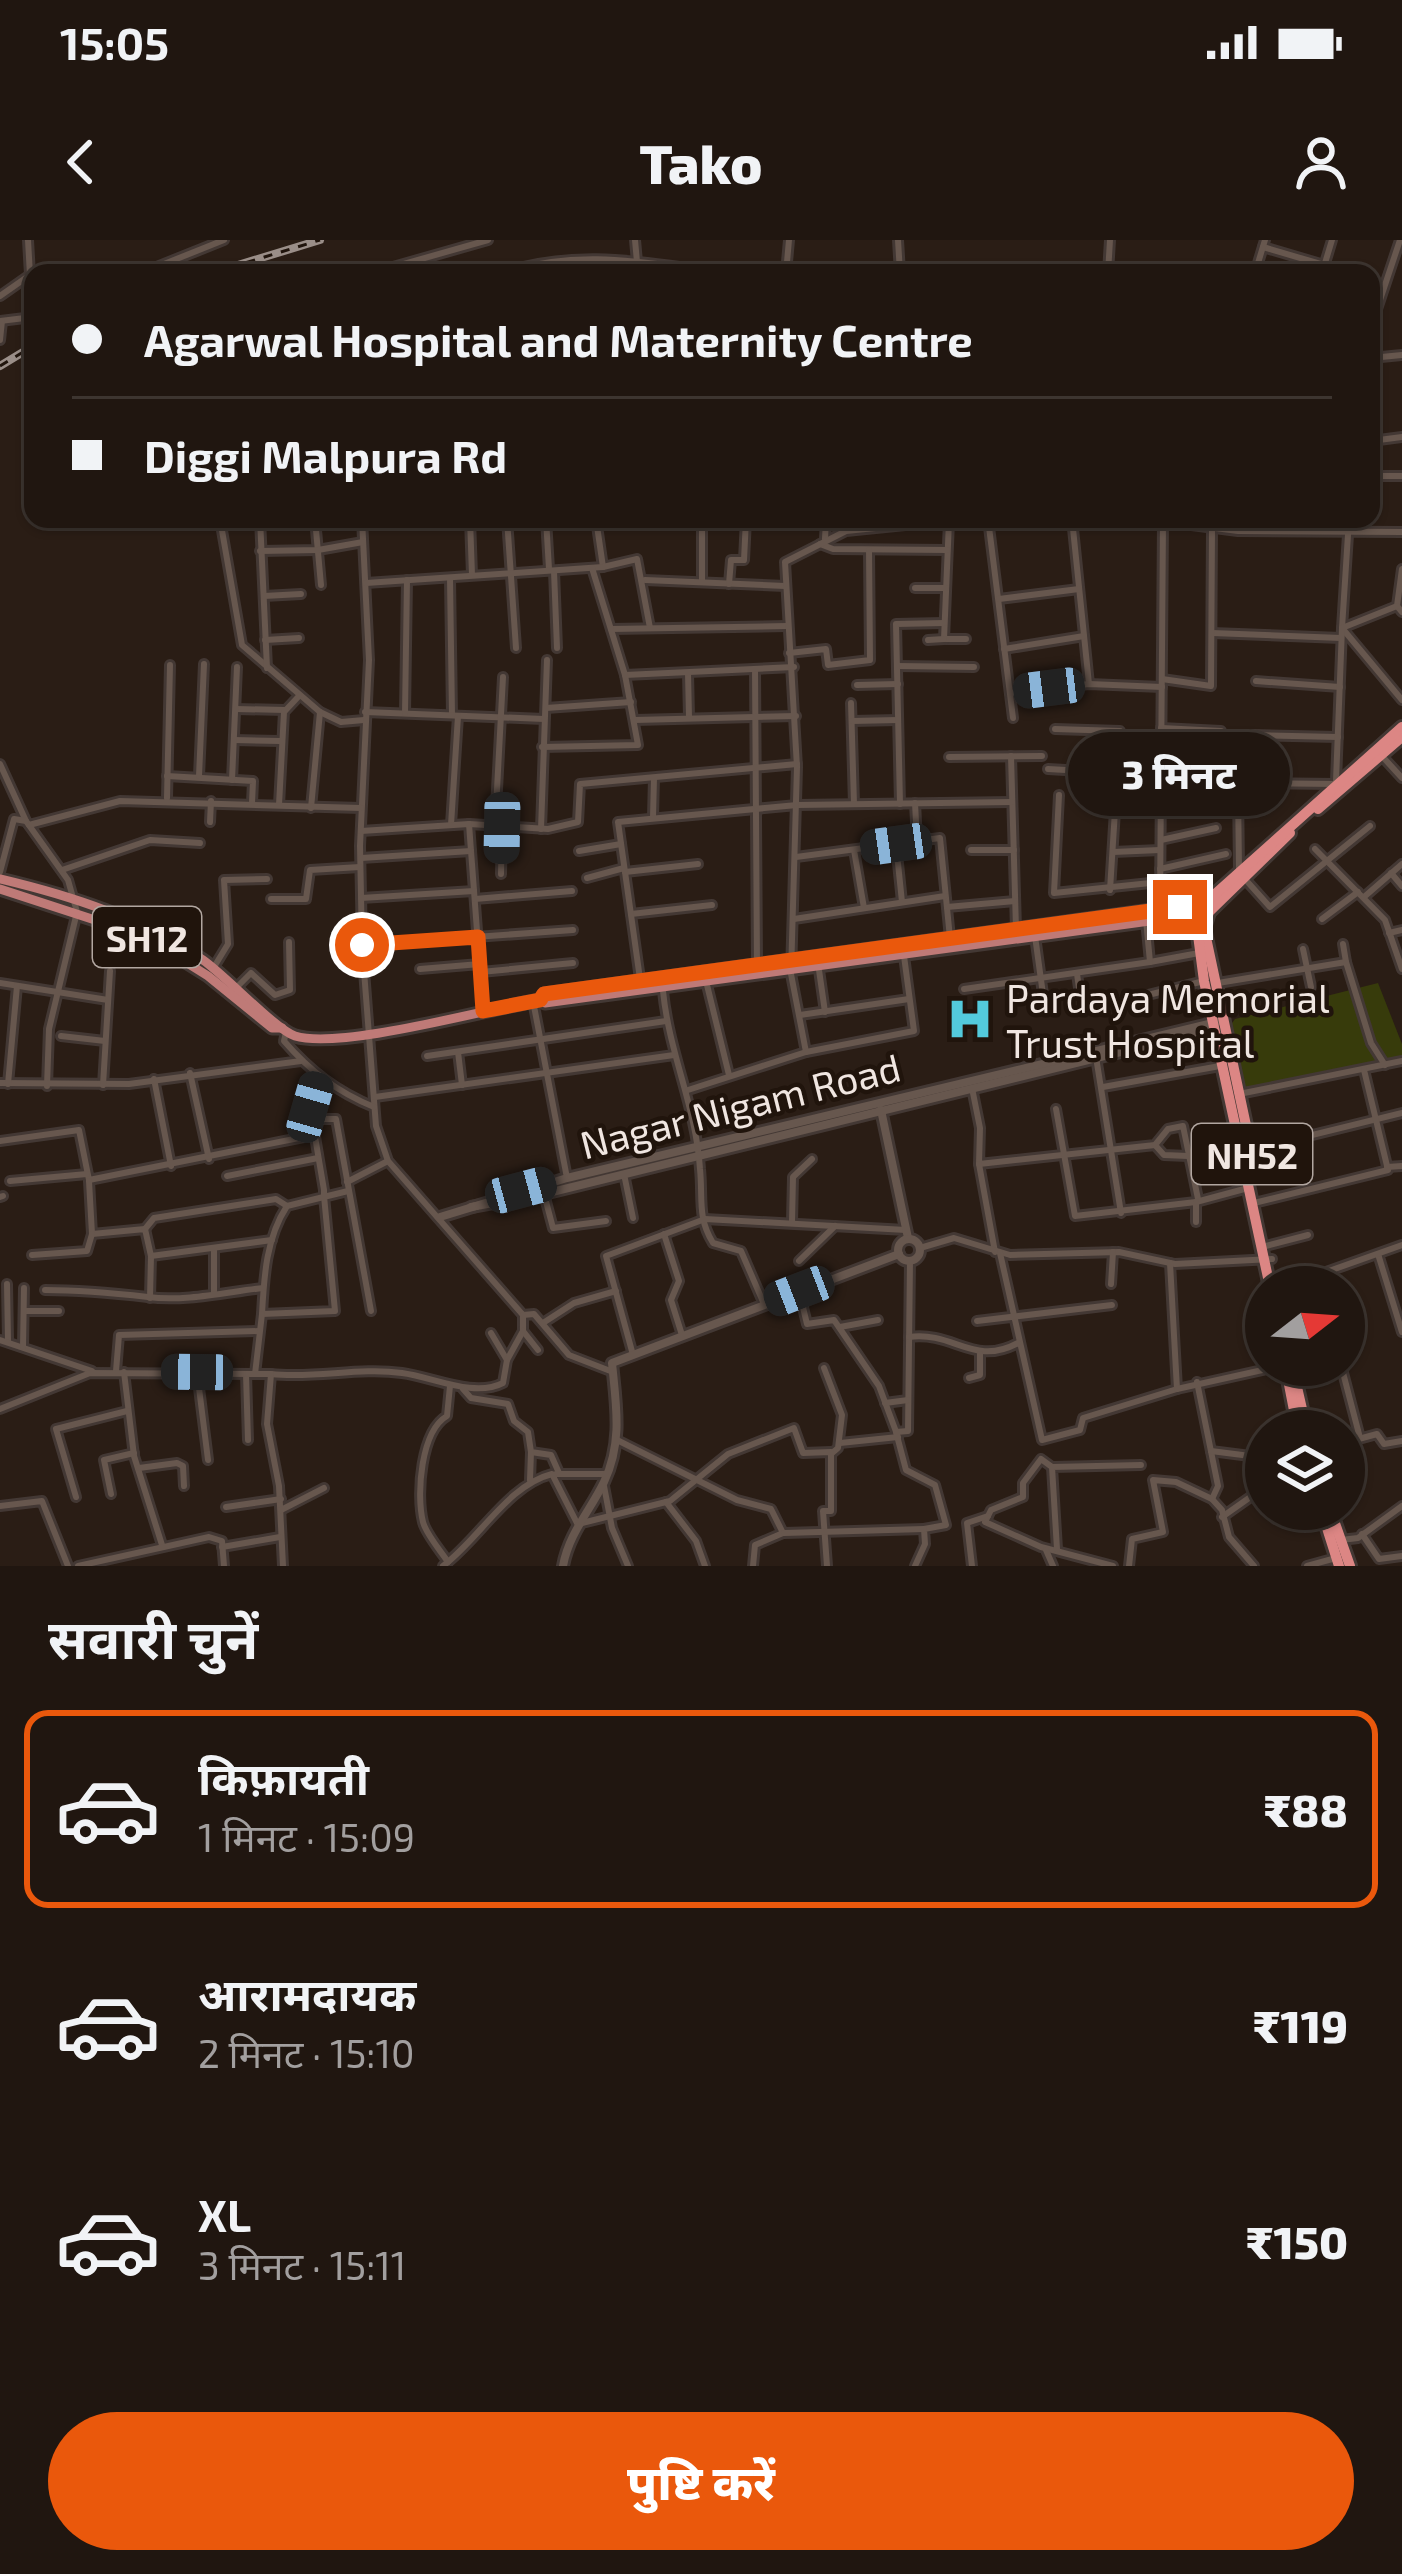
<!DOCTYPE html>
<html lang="hi">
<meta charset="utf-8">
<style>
:root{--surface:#201610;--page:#2d231e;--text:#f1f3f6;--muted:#a29f9f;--line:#3d3530;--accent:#ea580c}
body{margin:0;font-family:"Exo 2","Noto Sans Devanagari",sans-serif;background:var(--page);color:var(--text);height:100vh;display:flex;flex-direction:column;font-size:45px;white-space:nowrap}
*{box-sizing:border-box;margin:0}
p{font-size:39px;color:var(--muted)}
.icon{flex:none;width:66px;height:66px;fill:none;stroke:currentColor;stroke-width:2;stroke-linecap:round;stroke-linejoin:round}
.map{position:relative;height:1326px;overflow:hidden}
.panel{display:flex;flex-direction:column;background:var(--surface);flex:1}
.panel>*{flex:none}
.guide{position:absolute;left:24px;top:24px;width:1356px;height:264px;border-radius:24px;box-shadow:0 3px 9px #0004,0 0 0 3px var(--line);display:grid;align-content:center;height:264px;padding:0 48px;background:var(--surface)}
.needle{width:78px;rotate:73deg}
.fabs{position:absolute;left:1245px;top:1026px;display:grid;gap:24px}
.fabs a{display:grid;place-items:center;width:120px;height:120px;border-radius:50%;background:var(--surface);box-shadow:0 3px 9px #0004,0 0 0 3px var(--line);font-size:60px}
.end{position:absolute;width:54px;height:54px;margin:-27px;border:15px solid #ea580c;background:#fff;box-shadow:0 0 0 6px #fff}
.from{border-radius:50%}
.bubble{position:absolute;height:84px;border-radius:42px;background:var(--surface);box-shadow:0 3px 9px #0004,0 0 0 3px var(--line);font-size:39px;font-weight:800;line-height:84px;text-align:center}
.car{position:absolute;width:36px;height:72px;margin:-36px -18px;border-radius:15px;box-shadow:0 0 9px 3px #0007;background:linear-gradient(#222 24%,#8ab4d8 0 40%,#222 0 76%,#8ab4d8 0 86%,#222 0)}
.guide b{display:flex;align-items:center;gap:42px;height:114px;font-size:45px}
.guide b+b{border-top:3px solid var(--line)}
.guide i{width:30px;height:30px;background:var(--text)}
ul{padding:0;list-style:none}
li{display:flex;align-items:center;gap:36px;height:198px;margin:0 24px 18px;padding:0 24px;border:6px solid transparent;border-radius:24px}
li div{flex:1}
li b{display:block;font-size:45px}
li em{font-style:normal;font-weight:800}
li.current{border-color:var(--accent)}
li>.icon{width:108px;height:108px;stroke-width:1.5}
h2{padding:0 48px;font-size:54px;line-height:144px}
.button{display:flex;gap:24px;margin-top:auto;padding:24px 48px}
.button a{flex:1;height:138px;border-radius:72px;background:var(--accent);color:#fff;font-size:48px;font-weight:800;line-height:138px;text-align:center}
.status{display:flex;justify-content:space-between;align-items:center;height:84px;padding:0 60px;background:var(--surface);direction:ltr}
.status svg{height:33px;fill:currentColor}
header{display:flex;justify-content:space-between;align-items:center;height:156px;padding:0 48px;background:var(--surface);font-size:54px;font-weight:800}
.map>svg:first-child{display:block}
</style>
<div class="status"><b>15:05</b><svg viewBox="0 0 49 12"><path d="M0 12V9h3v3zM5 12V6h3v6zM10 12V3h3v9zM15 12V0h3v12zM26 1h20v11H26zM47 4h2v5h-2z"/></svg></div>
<header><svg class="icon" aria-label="back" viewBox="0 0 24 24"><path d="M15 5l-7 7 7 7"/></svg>Tako<svg class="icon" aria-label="person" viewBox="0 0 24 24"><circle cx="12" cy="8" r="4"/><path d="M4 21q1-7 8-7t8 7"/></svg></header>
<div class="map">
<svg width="1402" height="1326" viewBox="0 0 1402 1326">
<rect width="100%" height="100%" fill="#2a1d15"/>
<path fill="#373b0b" d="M1378,743L1402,804V818L1243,850L1230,786L1235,779Z"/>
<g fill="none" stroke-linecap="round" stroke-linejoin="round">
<defs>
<g id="minor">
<path d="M635,0L637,22"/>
<path d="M898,0L900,33"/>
<path d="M1263,7L1324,25"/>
<path d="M125,33L154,28L224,0"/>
<path d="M372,33L488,0"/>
<path d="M502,33C580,8 645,23 725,33"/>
<path d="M786,33L789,0"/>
<path d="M1108,33L1110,0"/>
<path d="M1255,33L1265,0"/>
<path d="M1322,33L1332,0"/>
<path d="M0,56L30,35L28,0"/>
<path d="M0,81L33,77"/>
<path d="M1371,87L1400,0"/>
<path d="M0,100L2,81"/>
<path d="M1371,118L1402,115"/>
<path d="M1371,201L1402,197"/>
<path d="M1371,236H1402"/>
<path d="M220,279L242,405L320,472L341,482L364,480"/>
<path d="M260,279L267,428"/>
<path d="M315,279L321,345"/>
<path d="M362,279L369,420L360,606L362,705L376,886L388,921L523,1075L534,1074L569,1115L613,1132"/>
<path d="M470,279L472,335"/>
<path d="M507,279L516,408"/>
<path d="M546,279L549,329"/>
<path d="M596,279L603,327"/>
<path d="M702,279V341"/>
<path d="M988,279L1013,478"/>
<path d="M1072,279L1089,444"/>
<path d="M1145,279L1238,291L1402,292"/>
<path d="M1349,279L1342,388L1402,460"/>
<path d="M419,280V279"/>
<path d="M949,281L944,399H966"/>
<path d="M825,299L826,279"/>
<path d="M820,304L833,309L947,310"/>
<path d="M260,311L318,310L363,302"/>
<path d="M1402,329L1397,366L1402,372"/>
<path d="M554,331L557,408"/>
<path d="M450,338L452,475"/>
<path d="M645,340L785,346"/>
<path d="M366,343L603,327L637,319L650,388"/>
<path d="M729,344L731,320H744L746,279"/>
<path d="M915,348H946"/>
<path d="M264,356L301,354"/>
<path d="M999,359L1079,349"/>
<path d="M611,389L787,386"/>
<path d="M1212,393L1341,398"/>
<path d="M265,400L299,398"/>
<path d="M928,400L944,399"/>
<path d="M1004,409L1084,396"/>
<path d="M789,413L826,409L828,425L870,420L869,310"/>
<path d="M897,426L974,427"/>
<path d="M755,429L757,724"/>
<path d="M688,433L689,477"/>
<path d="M625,435L794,427"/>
<path d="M1162,439L1211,446L1212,289"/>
<path d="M1256,441L1340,447"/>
<path d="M857,445L898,444"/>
<path d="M1010,453L1089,444L1162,447"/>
<path d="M851,463L854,564"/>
<path d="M546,468L631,462"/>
<path d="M236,469L285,470"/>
<path d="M365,472L544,479"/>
<path d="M405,473L407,340"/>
<path d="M635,480L796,476"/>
<path d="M852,481L898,480"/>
<path d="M1161,488L1221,491"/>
<path d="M1055,489L1120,491L1110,650"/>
<path d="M1254,495L1338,497"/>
<path d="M234,500L280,501"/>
<path d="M542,507L638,505L625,435L592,328"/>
<path d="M1381,515L1402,538"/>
<path d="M1011,516L1016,689"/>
<path d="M949,517L1042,516"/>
<path d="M0,524L26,581L68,640L77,672L49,789L47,846"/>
<path d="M1048,529L1118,533"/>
<path d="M167,536L253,541L252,563"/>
<path d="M199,536L204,424"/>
<path d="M1161,539L1218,542"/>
<path d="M232,540L237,427"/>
<path d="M1336,541L1342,388L1397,366"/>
<path d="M1240,543L1336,544"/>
<path d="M1238,550L1239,629"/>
<path d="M1059,555L1054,653L1160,642"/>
<path d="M167,558L170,425"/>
<path d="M915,563L917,601"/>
<path d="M900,564L896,384L944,383"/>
<path d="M279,565L284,472L299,456"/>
<path d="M1116,567L1160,568"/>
<path d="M311,568L320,472"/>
<path d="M653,577L654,538"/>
<path d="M210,582L211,561"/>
<path d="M469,584L483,771"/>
<path d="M29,585L120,561L361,568"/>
<path d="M451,585L458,476"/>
<path d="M495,587L503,437"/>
<path d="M541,589L547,420"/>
<path d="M361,591L469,584L548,589L578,582L580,544L797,524"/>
<path d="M1161,600L1216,588"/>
<path d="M896,604L902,662"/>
<path d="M1315,609L1385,680L1402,729"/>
<path d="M854,610L864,668"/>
<path d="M971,610H1014"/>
<path d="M579,611L621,604"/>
<path d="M1113,612L1160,610"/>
<path d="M796,617L940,598L950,698"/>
<path d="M361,618L471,611"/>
<path d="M1160,629L1226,614"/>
<path d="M62,630L150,600L200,603"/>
<path d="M0,632L14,579L26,581"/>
<path d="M625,632L698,624"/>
<path d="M1391,633L1402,646"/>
<path d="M501,634L502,588"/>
<path d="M587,638L624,628"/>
<path d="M1244,638L1270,667L1370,586"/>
<path d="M1364,657L1402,624"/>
<path d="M361,658L474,651"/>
<path d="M271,659H306L310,630L360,627"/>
<path d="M475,659L572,651"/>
<path d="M947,667L1015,661"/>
<path d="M1160,668L1163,281"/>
<path d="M631,674L712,665"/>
<path d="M794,679L945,656"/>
<path d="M1322,679L1358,652"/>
<path d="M1389,693L1402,690"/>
<path d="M1035,696L1045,769"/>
<path d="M1343,704L1346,722"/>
<path d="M362,705L573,690"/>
<path d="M1303,709L1311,747"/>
<path d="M1150,722L1199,713"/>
<path d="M214,727L228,704L224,640L267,639"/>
<path d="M420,729L480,724"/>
<path d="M819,730L825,772"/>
<path d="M481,732L573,723"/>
<path d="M1077,734L1080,755"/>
<path d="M640,739L618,582L797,565L1012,562"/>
<path d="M0,743L108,760"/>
<path d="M1218,743L1346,722L1371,803L1385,825"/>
<path d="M707,745L729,835"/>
<path d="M237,747L251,733L275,755L290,750L289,702"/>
<path d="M964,749L1150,722L1146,680"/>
<path d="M663,751C669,813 696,867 700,929C703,958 697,977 713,1003L741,1011L764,1064"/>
<path d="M533,761L567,938"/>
<path d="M1096,768L1204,741"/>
<path d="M800,775L909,759"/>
<path d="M286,792L284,801C310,831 337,852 374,867"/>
<path d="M61,796L105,801"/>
<path d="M458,812L462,845"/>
<path d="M806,812L791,734L797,527L785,322L846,291L955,280"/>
<path d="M427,816L666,781"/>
<path d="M1096,817L1121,973"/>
<path d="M190,833L209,919"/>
<path d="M319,835L310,867L324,950V956L335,1071L262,1074C264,1037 266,998 287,966L348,951"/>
<path d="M154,839L171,926"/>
<path d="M0,843L129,844L301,821"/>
<path d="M8,844L17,746"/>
<path d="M103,845L110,731"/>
<path d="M1103,847L1220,826"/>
<path d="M972,848L980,888L979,924L1155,905L1168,889L1183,886L1198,959"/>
<path d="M688,850L806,812L914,791L904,716"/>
<path d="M1239,854L1402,821"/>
<path d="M375,857L674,815"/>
<path d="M1056,869L1075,976L1196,962L1248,948"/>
<path d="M311,879H336L371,1071"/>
<path d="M0,901L79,890L89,940L314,895"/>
<path d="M1155,905L1164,915L1188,916"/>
<path d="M1251,910L1402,873"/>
<path d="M979,924L995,1012"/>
<path d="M1387,927L1402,926"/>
<path d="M624,934L633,978"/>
<path d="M227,936L318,918"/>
<path d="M10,941L87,934"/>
<path d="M89,941L92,994L145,989L151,1016L150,1058"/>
<path d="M347,942L386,922"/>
<path d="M544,954L553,988L606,981"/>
<path d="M0,957L3,956"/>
<path d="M1254,963L1388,930L1364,830"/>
<path d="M792,982L793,937L812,919"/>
<path d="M1196,982V962"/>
<path d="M145,989L154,978L276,959L287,966"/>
<path d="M664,994L679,1041L671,1060L682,1095"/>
<path d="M1262,1007L1308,995"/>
<path d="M920,1008L954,998L1010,1015L1119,1012L1175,1024L1272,1019"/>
<path d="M214,1009V1054"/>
<path d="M1000,1013L1042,1200L1080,1190L1083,1178L1177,1149L1170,1023"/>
<path d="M1378,1014L1402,1092"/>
<path d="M32,1015L87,1011L92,994"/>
<path d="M151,1016L272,1000"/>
<path d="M799,1021L835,986"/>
<path d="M910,1021L908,1191L896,1192L906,1230L935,1245L946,1285L924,1289L925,1304L915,1326"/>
<path d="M7,1044L8,1100"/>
<path d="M1111,1044L1113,1012"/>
<path d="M1284,1047L1402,1005"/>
<path d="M45,1050C82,1050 113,1053 148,1057C184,1062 227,1052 263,1048"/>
<path d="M799,1051L807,1084L834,1080L879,1146L898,1197L840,1203"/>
<path d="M24,1071H59"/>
<path d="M523,1075V1091L538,1110"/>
<path d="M977,1081L1112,1065"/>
<path d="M543,1083L574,1063L616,1051"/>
<path d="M840,1087L878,1080"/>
<path d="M491,1093L507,1120"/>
<path d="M909,1097C955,1091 973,1127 1018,1103"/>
<path d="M0,1100L92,1131"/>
<path d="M23,1107L24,1048"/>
<path d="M633,1115L606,1016L705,979L906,990"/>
<path d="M1341,1125L1360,1198"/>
<path d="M824,1128L842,1175L838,1208L831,1214"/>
<path d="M116,1131L119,1095L259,1091"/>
<path d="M124,1132L134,1216L162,1305"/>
<path d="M197,1132L208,1220"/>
<path d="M246,1134L248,1200"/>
<path d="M255,1134L262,1074"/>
<path d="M271,1134C315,1139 358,1127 402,1133C433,1137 474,1158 503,1143L507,1120L523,1091"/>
<path d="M969,1138L980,1135V1114"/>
<path d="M1197,1142L1218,1246L1212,1259"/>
<path d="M463,1149L471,1158L508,1164L514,1181L528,1192L531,1212L551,1215L559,1233"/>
<path d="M1177,1149L1285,1125"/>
<path d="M885,1163L908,1160"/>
<path d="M0,1169L90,1133L271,1134L267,1184L279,1246L283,1326"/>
<path d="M617,1200L737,1260L771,1269L783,1293L755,1305L753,1326"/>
<path d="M1344,1203L1377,1194L1384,1204L1402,1201"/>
<path d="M1211,1211L1266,1218"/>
<path d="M1052,1227L1041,1219L1023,1243V1257L991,1270L985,1282L1041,1307L1113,1326"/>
<path d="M139,1228L177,1223L183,1226L184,1246"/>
<path d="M556,1234H606"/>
<path d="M530,1240L531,1212"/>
<path d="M604,1246L612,1288L628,1326"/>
<path d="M111,1254L104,1220L134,1213"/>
<path d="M76,1257L56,1189L127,1171"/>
<path d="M666,1262L696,1301L705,1326"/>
<path d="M0,1266L42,1261L68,1326"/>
<path d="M226,1267L281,1259"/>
<path d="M281,1270L324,1248"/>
<path d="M1222,1277L1266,1246"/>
<path d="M582,1283L670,1261L728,1214L794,1188L803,1213L831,1212V1271H823L827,1326"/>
<path d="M784,1293L924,1289"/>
<path d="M1362,1294L1379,1319L1402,1316"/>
<path d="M1341,1300L1358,1298L1402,1266"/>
<path d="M222,1307L280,1297"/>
<path d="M1057,1309L1052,1227L1141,1225"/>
<path d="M1046,1310L1053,1326"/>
<path d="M448,1322C440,1310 426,1294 423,1282C416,1254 421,1191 447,1176L450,1146"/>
<path d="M78,1326L209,1297L222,1301L224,1326"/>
<path d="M443,1326C480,1298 508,1245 552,1234L578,1285"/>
<path d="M972,1326L967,1283L988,1276"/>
<path d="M1129,1326L1132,1299L1163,1292L1153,1240L1176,1242L1212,1259L1222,1270L1229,1297L1254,1326"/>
<path d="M1307,1326L1336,1318"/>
</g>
<g id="tertiary">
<path d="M881,870L908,998"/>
<path d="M471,967L544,954L1214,789"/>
<path d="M440,977L567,938L1217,782"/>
<circle cx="909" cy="1010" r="11"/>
<path d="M563,1326C569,1293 590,1271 604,1242C623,1202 616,1165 612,1123L899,1014"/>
</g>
<g id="primary">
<path d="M0,639C72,656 142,679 203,720C226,736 276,790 295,796C341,810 487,769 540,760L544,754L1159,669L1203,668"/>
<path d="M0,649L144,696L208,736L272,788H282"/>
<path d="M540,760L545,763L1201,674"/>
</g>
<g id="trunk">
<path d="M1318,569L1402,497"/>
<path d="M1254,923L1204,688L1209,672L1290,593"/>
<path d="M1270,1047L1204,741L1195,672L1402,487"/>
<path d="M1292,1125L1307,1191"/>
<path d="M1286,1129L1298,1191"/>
<path d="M1321,1269L1339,1326"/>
<path d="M1330,1269L1350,1326"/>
</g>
</defs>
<use href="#minor" stroke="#433834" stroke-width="12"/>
<use href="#tertiary" stroke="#433834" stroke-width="14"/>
<use href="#primary" stroke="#433834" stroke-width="15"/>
<use href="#trunk" stroke="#433834" stroke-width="16"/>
<use href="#minor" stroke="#67574e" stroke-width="6"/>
<use href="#tertiary" stroke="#67574e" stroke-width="8"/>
<use href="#primary" stroke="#bf7a77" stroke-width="9"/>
<use href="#trunk" stroke="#dc8684" stroke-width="10"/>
<defs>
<g id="rail">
<path d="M212,33L320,0"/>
<path d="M0,126L33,106"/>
</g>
</defs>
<use href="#rail" stroke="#9a8e88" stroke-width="8"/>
<use href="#rail" stroke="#20140c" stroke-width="3" stroke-dasharray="9" stroke-linecap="butt"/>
</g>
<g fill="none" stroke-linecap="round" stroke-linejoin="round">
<path stroke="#ea580c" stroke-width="15" d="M362,705L478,697L483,771L540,760L544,754L1180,667"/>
</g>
<defs>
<symbol id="hospital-bare" viewBox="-9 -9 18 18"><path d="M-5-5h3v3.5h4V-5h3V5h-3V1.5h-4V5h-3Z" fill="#53cadc" stroke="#20140c" stroke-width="2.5" paint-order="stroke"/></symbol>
</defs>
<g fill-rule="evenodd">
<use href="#hospital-bare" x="937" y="746" width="66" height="66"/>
</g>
<g text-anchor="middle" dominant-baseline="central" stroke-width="9" stroke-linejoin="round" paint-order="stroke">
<g fill="#20140c" stroke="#b2a7a1" stroke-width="3">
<rect x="93" y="667" width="108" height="60" rx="9"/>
<rect x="1192" y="884" width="120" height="60" rx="9"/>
</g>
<g font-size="36" font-weight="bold" fill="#f0e6e1">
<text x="147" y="697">SH12</text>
<text x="1252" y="914">NH52</text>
</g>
<g font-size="39" fill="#f0e6e1" stroke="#20140c" text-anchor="start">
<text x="1006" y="757">Pardaya Memorial<tspan x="1006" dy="45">Trust Hospital</tspan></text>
</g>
<g font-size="39" fill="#f0e6e1" stroke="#20140c">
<text transform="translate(740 865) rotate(-14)">Nagar Nigam Road</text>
</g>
</g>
</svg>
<div class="fabs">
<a><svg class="needle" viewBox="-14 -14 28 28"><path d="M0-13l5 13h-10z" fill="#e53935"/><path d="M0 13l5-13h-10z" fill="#a29f9f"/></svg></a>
<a><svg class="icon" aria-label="layers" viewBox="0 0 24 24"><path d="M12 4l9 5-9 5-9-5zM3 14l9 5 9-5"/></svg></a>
</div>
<i class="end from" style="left:362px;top:705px"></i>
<i class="end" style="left:1180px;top:667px"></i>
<div class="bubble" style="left:1068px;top:492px;width:222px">3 मिनट</div>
<i class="car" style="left:1049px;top:448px;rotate:263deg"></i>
<i class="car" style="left:502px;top:588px;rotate:181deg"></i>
<i class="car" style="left:896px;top:604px;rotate:262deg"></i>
<i class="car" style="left:310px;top:867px;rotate:16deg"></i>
<i class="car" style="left:521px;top:950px;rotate:75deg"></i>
<i class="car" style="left:799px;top:1051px;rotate:249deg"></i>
<i class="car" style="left:197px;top:1132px;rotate:271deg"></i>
<div class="guide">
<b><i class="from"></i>Agarwal Hospital and Maternity Centre</b>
<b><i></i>Diggi Malpura Rd</b>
</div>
</div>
<section class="panel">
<h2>सवारी चुनें</h2>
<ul>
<li class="current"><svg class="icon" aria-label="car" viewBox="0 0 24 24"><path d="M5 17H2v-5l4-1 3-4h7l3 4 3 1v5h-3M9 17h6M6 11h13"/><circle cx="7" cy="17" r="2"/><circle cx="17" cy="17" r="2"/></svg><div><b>किफ़ायती</b><p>1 मिनट · 15:09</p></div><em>₹88</em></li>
<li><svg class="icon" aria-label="car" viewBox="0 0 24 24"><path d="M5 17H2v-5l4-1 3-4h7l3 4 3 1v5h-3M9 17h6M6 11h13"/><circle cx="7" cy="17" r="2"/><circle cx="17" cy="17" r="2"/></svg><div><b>आरामदायक</b><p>2 मिनट · 15:10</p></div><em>₹119</em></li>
<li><svg class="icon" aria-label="car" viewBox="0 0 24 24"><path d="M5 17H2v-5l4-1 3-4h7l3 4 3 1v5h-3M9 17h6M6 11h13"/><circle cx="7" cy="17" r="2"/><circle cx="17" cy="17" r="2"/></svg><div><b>XL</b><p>3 मिनट · 15:11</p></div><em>₹150</em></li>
</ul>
<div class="button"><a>पुष्टि करें</a></div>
</section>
